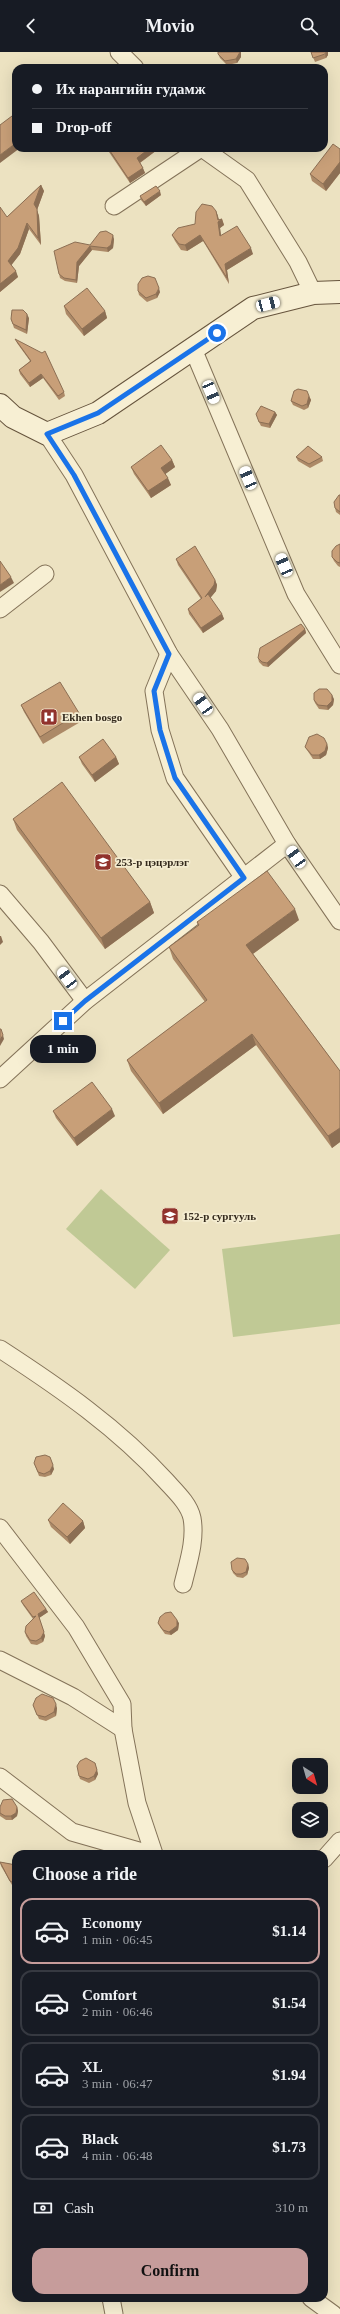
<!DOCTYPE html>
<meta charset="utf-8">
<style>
:root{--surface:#171b24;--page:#242831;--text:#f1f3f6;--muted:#9ea1a6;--line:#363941;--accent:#c69c9b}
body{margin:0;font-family:Georgia,serif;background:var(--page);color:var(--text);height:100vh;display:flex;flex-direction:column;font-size:15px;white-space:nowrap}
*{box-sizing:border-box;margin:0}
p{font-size:13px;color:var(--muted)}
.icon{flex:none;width:22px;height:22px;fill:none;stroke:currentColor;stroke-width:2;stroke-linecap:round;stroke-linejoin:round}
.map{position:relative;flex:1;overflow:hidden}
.side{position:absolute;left:12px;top:1798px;width:316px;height:452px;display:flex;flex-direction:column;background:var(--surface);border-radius:12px;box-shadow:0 4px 16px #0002}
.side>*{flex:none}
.top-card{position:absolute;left:12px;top:12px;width:316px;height:88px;border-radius:12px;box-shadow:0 4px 16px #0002;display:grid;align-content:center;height:88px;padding:0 20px;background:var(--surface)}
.needle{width:26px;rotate:143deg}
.buttons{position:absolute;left:292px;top:1706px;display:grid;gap:8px}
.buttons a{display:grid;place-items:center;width:36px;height:36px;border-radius:8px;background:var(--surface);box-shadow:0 4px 16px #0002;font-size:20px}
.end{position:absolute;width:18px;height:18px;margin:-9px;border:5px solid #1a73e8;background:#fff;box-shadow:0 0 0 2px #fff}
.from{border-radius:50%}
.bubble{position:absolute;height:28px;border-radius:12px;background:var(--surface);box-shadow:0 4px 16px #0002;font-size:13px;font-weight:700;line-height:28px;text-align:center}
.car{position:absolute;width:12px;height:24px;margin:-12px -6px;border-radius:5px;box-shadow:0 0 3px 1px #0007;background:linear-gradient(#fff 24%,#345 0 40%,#fff 0 76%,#345 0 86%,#fff 0)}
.top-card b{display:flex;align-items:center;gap:14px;height:38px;font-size:15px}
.top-card b+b{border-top:1px solid var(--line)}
.top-card i{width:10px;height:10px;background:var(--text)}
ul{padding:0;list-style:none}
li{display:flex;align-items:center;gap:12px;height:66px;margin:0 8px 6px;padding:0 12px;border:2px solid var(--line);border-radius:12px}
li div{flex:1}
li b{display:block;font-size:15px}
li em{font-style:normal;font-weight:700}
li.current{border-color:var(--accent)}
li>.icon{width:36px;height:36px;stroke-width:1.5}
h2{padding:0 20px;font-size:18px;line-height:48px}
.pay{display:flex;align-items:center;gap:10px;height:44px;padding:0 20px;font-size:15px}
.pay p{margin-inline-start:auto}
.action{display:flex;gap:8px;margin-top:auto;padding:8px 20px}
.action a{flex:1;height:46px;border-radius:12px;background:var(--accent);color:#111;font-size:16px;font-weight:700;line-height:46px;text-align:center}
header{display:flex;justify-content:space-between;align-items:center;height:52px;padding:0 20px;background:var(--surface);font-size:18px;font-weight:700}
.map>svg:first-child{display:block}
</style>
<header><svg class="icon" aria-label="back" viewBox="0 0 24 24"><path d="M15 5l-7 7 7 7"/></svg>Movio<svg class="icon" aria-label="search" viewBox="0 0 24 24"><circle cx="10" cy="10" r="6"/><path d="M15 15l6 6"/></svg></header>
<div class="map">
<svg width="340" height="2262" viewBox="0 0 340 2262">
<rect width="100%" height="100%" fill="#ece2c1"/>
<g fill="#c0c995">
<path d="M101,1137L170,1198L135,1237L66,1177Z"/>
<path d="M340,1182V1272L233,1285L222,1197Z"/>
</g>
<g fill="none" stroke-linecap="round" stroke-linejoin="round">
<defs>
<g id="minor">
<path d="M119,0L135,16"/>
<path d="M202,96L247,128L298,210L313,241"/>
<path d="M114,154L201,96"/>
<path d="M193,297L296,542L340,613"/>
<path d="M47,382L74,423L169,602L220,677L287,792L340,869"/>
<path d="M0,557L45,522"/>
<path d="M169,602L154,639L160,678L175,726L244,826"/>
<path d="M0,842L41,890L85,949"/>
<path d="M0,1027L85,949L287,792"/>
<path d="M0,1297C60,1336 118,1376 166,1429C176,1440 189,1452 192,1466C196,1488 188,1511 183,1532"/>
<path d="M0,1476L76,1575L122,1652L123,1677L137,1751L154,1802"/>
<path d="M0,1608L73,1645L123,1677"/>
<path d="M0,1725L72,1780L149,1802"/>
<path d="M324,1807L340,1789"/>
<path d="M111,2246L114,2262"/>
<path d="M311,2246L333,2262"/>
</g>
<path id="secondary" d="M0,353L13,365L47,382L98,361L253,256L313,241L340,240"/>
</defs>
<use href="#minor" stroke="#847359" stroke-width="19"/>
<use href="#secondary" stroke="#66543d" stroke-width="24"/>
<use href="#minor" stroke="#f7efd3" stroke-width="17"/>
<use href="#secondary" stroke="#f7efd3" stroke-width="22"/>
</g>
<g fill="#ac8967">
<path d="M218,0H241V5L237,11L227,13L220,6L218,2Z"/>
<path d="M311,0L328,3L326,6L315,10Z"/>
<path d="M108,96H156L157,98L140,111L145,121L130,131L109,100Z"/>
<path d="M340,97V121L326,139L312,129L310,122Z"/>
<path d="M41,133L44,139L37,158L39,164L41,193L29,177L20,202L11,213L18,225L0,240L7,165Z"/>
<path d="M161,143L146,154L141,148L140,144Z"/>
<path d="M216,159L219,168L222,167L224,173L220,176L221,184L253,202L227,218L229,232L203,189L187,199L181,198L175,189L172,183L195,172Z"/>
<path d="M114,187L113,196L108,200L92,198L79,214L77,231L65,229L60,226L59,222L90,193Z"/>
<path d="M138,239L160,240L157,246L147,250L139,243Z"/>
<path d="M64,254L105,259L107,266L84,284L66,262Z"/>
<path d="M29,266L27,282L14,276L11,267Z"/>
<path d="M15,287L64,340L65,344L59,348L43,326L30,335L20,322L19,318L30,309L17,291Z"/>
<path d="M309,344L311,348L308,356L304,358L293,353L291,349Z"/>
<path d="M275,360L277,363L270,376L261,374L259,370Z"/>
<path d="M296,405H322L323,409L310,416L298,409Z"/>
<path d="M172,408L175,415L165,422L171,433L151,446L134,422L131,415Z"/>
<path d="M340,443V463L336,460L335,456Z"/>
<path d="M340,492V515L338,514L334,509L332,505Z"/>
<path d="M176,507L215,528L217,533L216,539L210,546L222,562L224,567L203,581L189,562L188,557L201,547L178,513Z"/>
<path d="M305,577L306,581L268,615L263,614L259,610L258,606Z"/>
<path d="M334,647L333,653L328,658L319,657L315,651L314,648Z"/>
<path d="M21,653L79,661L82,669L43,692L24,660Z"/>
<path d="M327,692L328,696L326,703L320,707H313L305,695Z"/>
<path d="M79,705H116L119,712L95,730L82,712Z"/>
<path d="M13,767L150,850L154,861L105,897L17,778Z"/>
<path d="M299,868L253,902L340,1019V1090L332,1096L256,993L163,1062L131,1019L127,1008L205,950L173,907L169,895L198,874L197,870Z"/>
<path d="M53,1059L115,1064L77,1094L56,1066Z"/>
<path d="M34,1411L54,1417L51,1423L45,1425L39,1424Z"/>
<path d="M48,1468L83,1469L85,1476L70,1492L51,1475Z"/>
<path d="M248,1512L249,1516L247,1523L243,1526L237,1525L233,1521L232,1518Z"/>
<path d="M21,1549L46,1557L48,1560L39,1566L45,1584L43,1590L37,1593L31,1592L26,1584L25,1580L33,1567L23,1553Z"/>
<path d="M158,1571H179L178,1578L171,1583L165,1582L160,1575Z"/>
<path d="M33,1653L57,1656L56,1664L46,1669L39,1667Z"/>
<path d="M95,1711L98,1722L95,1728L89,1731L80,1727L79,1724Z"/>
<path d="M0,1755H17L18,1759L17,1764L12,1768H6L0,1764Z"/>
<path d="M0,1810L16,1813V1836L12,1833L1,1814Z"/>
</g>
<g fill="#8c6f54">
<path d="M240,0H241V5L237,11L236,7Z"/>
<path d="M326,0H328V3L326,6L325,2Z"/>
<path d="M16,91V96H20L0,111V103Z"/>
<path d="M150,96H156L157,98L138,112L137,106Z"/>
<path d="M340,110V121L326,139L323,132Z"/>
<path d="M143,116L145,121L130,131L128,126Z"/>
<path d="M41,133L44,139L37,158L39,164L41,193L38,186L34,152Z"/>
<path d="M160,139L161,143L146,154L144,150Z"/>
<path d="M216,159L218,164L219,169L222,167L224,173L220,176L222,190L220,184Z"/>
<path d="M27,171L29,177L20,202L10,215L8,209Z"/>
<path d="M113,183L114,187L113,196L108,200L107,196Z"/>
<path d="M200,183L203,189L187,199L185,193Z"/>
<path d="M90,194L92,198L79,214L77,231L76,228L77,210Z"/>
<path d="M251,196L253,202L227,218L229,232L227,226L225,212Z"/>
<path d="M16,219L18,225L0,240V232Z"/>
<path d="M159,236L160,240L157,246L156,242Z"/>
<path d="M105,259L107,266L84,284L82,277Z"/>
<path d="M27,262L29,266L27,282L26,278Z"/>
<path d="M41,322L43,326L30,335L29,331Z"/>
<path d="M309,344L311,348L308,356L307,352Z"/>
<path d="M275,360L277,363L270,376L269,372Z"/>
<path d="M172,408L175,415L164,423L161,416Z"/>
<path d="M168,426L171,433L151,446L148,439Z"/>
<path d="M11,525L14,531L0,540V533Z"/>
<path d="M215,528L217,533L216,539L207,550L205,545Z"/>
<path d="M222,562L224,567L203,581L201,576Z"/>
<path d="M305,577L306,581L268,615L267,611Z"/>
<path d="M332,643L334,647L333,653L328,658L327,654Z"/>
<path d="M327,692L328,696L326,703L320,707L319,703Z"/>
<path d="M116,705L119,712L95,730L92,723Z"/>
<path d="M150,850L154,861L105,897L101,886Z"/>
<path d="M295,857L299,868L250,904L246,893Z"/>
<path d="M0,884H1L3,890L0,893Z"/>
<path d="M252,982L256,993L163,1062L159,1051Z"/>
<path d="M3,983L4,987L0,994V988Z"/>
<path d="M112,1057L115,1064L77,1094L74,1086Z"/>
<path d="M340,1076V1090L332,1096L328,1084Z"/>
<path d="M53,1413L54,1417L51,1423L50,1419Z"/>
<path d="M83,1469L85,1476L70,1492L67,1485Z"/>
<path d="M248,1512L249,1516L247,1523L246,1520Z"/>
<path d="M46,1557L48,1560L39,1566L45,1584L43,1590L41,1586L38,1562Z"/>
<path d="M177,1568L179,1571L178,1578L171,1583L169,1580Z"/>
<path d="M56,1652L57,1656L56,1664L54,1660Z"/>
<path d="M95,1711L98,1722L95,1728L94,1724Z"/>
<path d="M17,1755L18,1759L17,1764L12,1768L11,1764Z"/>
</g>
<g fill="#c89f78" stroke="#8c6f54">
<path d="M218,0H240L236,7L225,9L218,2Z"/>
<path d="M311,0H326L325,2L313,6Z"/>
<path d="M16,61V91L0,103V73Z"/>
<path d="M333,92L340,97V110L323,132L310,122Z"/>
<path d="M108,96H150L137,106L143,116L128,126Z"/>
<path d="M41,133L34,152L37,157L38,186L27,171L18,196L8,209L16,219L0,232V155L7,165Z"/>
<path d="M156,134L160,139L144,150L140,144Z"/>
<path d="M202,152L212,154L216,159L218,168L222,167L218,170L220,184L237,174L251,196L225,212L227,226L200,183L185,193L179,192L172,183L178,176L195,172L196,160Z"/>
<path d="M106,179L113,183L111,193L107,196L90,194L77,210L76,228L64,226L59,222L54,199L75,190L90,193L100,180Z"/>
<path d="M148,224L155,226L159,236L156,242L146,246L138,239V232L142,226Z"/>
<path d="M87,236L105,259L82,277L64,254Z"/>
<path d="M12,258H23L27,262L26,278L13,272L11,267Z"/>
<path d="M15,287L42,301L45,299L64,340L58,344L41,322L29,331L19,318L31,309Z"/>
<path d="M298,337L307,339L309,344L307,352L302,354L291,349L294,339Z"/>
<path d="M261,354L275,360L269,372L259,370L256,362Z"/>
<path d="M161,393L172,408L161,416L168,426L148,439L131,415Z"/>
<path d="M308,394L322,405L309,412L296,405Z"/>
<path d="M339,443H340V460L335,456L334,450Z"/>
<path d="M340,492V511L337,510L332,505V499L336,494Z"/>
<path d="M195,494L215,528L214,533L205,545L208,542L222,562L201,576L188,557L202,546L176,507Z"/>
<path d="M0,509L11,525L0,533Z"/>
<path d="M301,572L305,577L267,611L262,610L258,606L260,596Z"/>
<path d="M60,630L79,661L40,685L21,653Z"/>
<path d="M319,637H327L332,643V649L327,654L318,653L314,648V641Z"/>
<path d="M317,682L324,686L327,692L325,699L319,703H312L305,695L309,685Z"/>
<path d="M103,687L116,705L92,723L79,705Z"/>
<path d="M62,730L150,850L101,886L13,767Z"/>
<path d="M267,819L295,857L246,893L340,1019V1076L328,1084L252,982L159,1051L127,1008L207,948L169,895L199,873L197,870Z"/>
<path d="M0,977H1L3,983L0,988Z"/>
<path d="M92,1030L112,1057L74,1086L53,1059Z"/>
<path d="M45,1403L50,1405L53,1413L50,1419L44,1422L38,1420L34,1411L36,1405Z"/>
<path d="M63,1451L83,1469L67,1485L48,1468Z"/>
<path d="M237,1506L245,1507L248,1512L246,1520L241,1522H236L232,1518L231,1510Z"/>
<path d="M34,1540L46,1557L38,1562L44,1580L41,1586L36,1589L30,1588L25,1580L26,1574L36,1564L33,1565L21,1549Z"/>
<path d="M171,1560L177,1568V1574L169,1580L163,1578L158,1571L160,1565L165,1561Z"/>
<path d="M42,1642L53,1646L56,1652L54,1660L45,1665L37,1663L33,1653L36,1646Z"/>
<path d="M86,1706L95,1711L97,1718L94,1724L88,1727L79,1724L77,1714L80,1709Z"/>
<path d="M12,1747L17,1755L16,1761L11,1764H5L0,1761V1755L3,1748Z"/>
<path d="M0,1810L16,1813V1832L10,1829Z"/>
</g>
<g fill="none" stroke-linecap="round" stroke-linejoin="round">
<path stroke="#1a73e8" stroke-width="5" d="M63,969L85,949L244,826L175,726L160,678L154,639L169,602L74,423L47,382L98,361L217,281"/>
</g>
<defs>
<symbol id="hospital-square" viewBox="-11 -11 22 22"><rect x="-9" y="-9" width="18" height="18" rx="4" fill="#91322c" stroke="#f4ecd0"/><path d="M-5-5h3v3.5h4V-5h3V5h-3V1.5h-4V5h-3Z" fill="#fff"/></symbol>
<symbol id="school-square" viewBox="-11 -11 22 22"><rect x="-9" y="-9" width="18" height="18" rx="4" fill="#91322c" stroke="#f4ecd0"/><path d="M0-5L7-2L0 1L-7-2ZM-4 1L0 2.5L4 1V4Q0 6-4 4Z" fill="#fff"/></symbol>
</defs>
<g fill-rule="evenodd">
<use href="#hospital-square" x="39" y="655" width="20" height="20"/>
<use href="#school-square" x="93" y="800" width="20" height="20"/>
<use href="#school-square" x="160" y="1154" width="20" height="20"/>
</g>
<g text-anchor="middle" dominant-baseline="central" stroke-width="3.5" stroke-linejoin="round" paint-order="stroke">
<g font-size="11" font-weight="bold" fill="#342a1d" stroke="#f4ecd0" text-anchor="start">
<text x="62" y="665">Ekhen bosgo</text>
<text x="116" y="810">253-р цэцэрлэг</text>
<text x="183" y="1164">152-р сургууль</text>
</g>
</g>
</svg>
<div class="buttons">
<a><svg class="needle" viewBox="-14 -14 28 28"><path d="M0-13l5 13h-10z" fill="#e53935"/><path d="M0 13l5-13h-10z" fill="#9ea1a6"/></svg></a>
<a><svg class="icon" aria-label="layers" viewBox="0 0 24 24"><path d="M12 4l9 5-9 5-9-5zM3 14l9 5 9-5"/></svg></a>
</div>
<i class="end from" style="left:217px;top:281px"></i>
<i class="end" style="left:63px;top:969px"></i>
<div class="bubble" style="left:30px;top:983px;width:66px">1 min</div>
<i class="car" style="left:268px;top:252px;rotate:75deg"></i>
<i class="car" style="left:211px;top:340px;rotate:157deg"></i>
<i class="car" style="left:248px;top:426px;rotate:337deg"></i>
<i class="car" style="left:284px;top:513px;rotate:337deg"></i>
<i class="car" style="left:203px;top:652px;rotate:325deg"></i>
<i class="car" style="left:296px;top:805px;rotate:325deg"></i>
<i class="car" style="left:67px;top:926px;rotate:323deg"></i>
<div class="top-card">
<b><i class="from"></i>Их нарангийн гудамж</b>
<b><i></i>Drop-off</b>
</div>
<section class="side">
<h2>Choose a ride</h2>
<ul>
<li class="current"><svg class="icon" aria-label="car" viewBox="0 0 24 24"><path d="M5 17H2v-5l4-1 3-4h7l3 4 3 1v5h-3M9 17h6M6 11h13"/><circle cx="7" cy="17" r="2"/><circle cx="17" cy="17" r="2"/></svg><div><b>Economy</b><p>1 min · 06:45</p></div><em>$1.14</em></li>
<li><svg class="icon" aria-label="car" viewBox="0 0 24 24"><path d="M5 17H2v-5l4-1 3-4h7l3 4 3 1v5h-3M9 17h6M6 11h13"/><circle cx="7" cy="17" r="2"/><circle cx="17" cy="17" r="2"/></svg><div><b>Comfort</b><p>2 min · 06:46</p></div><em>$1.54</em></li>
<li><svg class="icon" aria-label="car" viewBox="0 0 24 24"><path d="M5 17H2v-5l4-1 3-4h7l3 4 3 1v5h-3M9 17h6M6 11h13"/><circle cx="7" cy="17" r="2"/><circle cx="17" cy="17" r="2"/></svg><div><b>XL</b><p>3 min · 06:47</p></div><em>$1.94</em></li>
<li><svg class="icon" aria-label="car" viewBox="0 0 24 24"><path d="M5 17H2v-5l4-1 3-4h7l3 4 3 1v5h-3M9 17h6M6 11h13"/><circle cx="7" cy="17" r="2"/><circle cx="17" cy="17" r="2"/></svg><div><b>Black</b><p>4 min · 06:48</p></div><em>$1.73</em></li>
</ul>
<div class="pay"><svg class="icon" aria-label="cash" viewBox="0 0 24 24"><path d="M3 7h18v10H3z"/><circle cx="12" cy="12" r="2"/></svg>Cash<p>310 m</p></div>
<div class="action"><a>Confirm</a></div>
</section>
</div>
